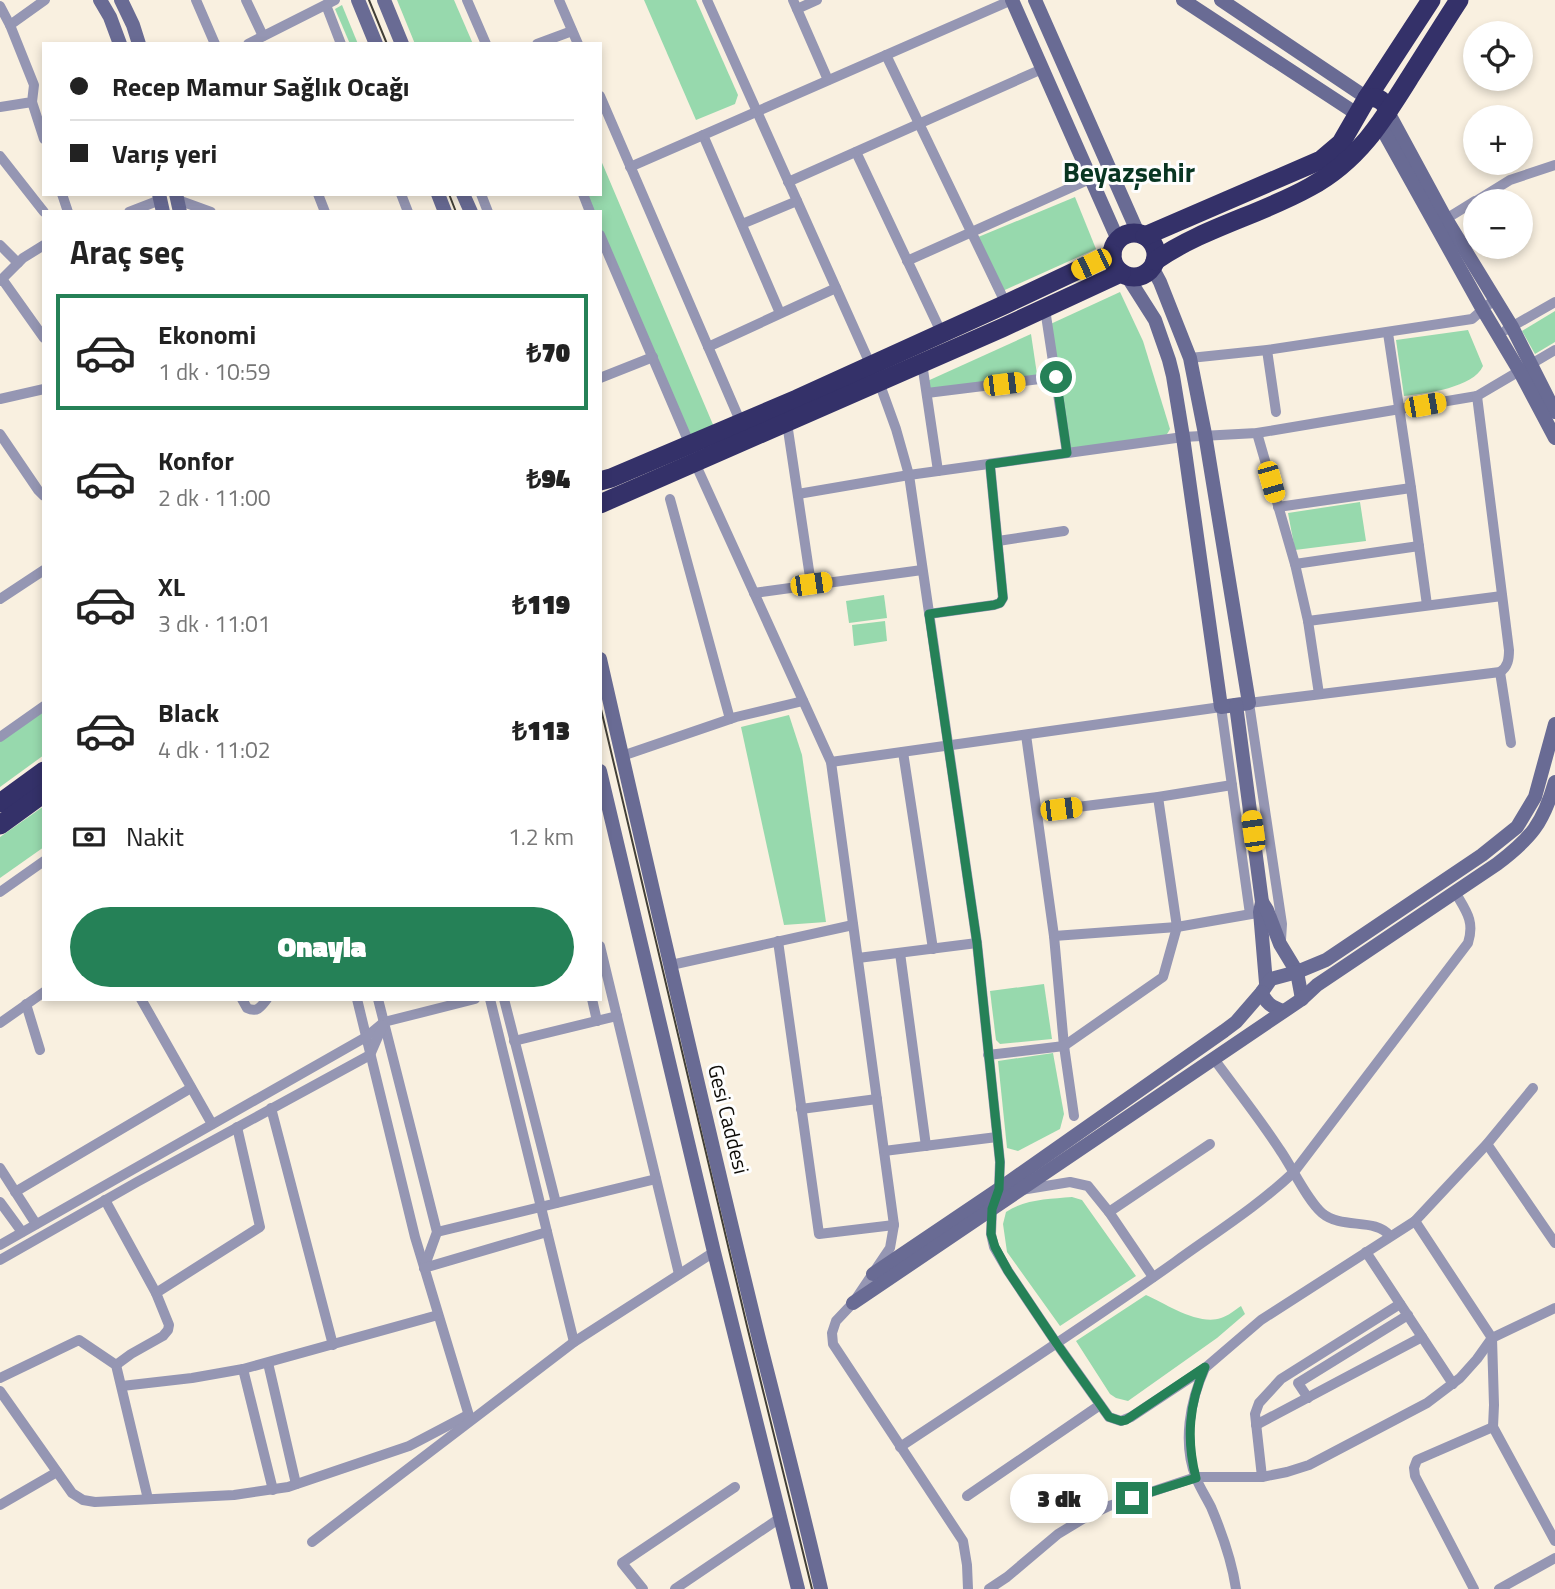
<!DOCTYPE html>
<html lang="tr">
<meta charset="utf-8">
<style>
:root{--surface:#fff;--page:#f2f2f2;--text:#222;--muted:#767676;--line:#e0e0e0;--accent:#258157}
body{margin:0;font-family:"Titillium Web",sans-serif;background:var(--page);color:var(--text);height:100vh;display:flex;flex-direction:column;font-size:26px;white-space:nowrap}
*{box-sizing:border-box;margin:0}
p{font-size:23px;color:var(--muted)}
.icon{flex:none;width:38px;height:38px;fill:none;stroke:currentColor;stroke-width:2;stroke-linecap:round;stroke-linejoin:round}
.map{position:relative;flex:1;overflow:hidden}
.panel{position:absolute;left:42px;top:210px;width:560px;height:791px;display:flex;flex-direction:column;background:var(--surface);border-radius:0px;box-shadow:0 4px 10px #0003}
.panel>*{flex:none}
.guide{position:absolute;left:42px;top:42px;width:560px;height:154px;border-radius:0px;box-shadow:0 4px 10px #0003;display:grid;align-content:center;height:154px;padding:0 28px;background:var(--surface)}
.controls{position:absolute;left:1463px;top:21px;display:grid;gap:14px}
.controls a{display:grid;place-items:center;width:70px;height:70px;border-radius:50%;background:var(--surface);box-shadow:0 4px 10px #0003;font-size:35px}
.end{position:absolute;width:32px;height:32px;margin:-16px;border:9px solid #258157;background:#fff;box-shadow:0 0 0 4px #fff}
.from{border-radius:50%}
.bubble{position:absolute;height:49px;border-radius:24px;background:var(--surface);box-shadow:0 4px 10px #0003;font-size:23px;font-weight:800;line-height:49px;text-align:center}
.car{position:absolute;width:21px;height:42px;margin:-21px -10px;border-radius:9px;box-shadow:0 0 5px 2px #0007;background:linear-gradient(#f5c518 24%,#345 0 40%,#f5c518 0 76%,#345 0 86%,#f5c518 0)}
.guide b{display:flex;align-items:center;gap:24px;height:66px;font-size:26px}
.guide b+b{border-top:2px solid var(--line)}
.guide i{width:18px;height:18px;background:var(--text)}
ul{padding:0;list-style:none}
li{display:flex;align-items:center;gap:21px;height:116px;margin:0 14px 10px;padding:0 14px;border:4px solid transparent;border-radius:0px}
li div{flex:1}
li b{display:block;font-size:26px}
li em{font-style:normal;font-weight:800}
li.selected{border-color:var(--accent)}
li>.icon{width:63px;height:63px;stroke-width:1.5}
h2{padding:0 28px;font-size:32px;line-height:84px}
.pay{display:flex;align-items:center;gap:18px;height:77px;padding:0 28px;font-size:26px}
.pay p{margin-inline-start:auto}
.action{display:flex;gap:14px;margin-top:auto;padding:14px 28px}
.action a{flex:1;height:80px;border-radius:42px;background:var(--accent);color:#fff;font-size:28px;font-weight:800;line-height:80px;text-align:center}
.map>svg:first-child{display:block}
</style>
<div class="map">
<svg width="1555" height="1589" viewBox="0 0 1555 1589">
<rect width="100%" height="100%" fill="#f9f0e0"/>
<g fill="#97d9ad">
<path d="M397,0H454L473,44H415Z"/>
<path d="M644,0H696L738,95L735,104L696,120Z"/>
<path d="M342,5L358,44H350L335,9Z"/>
<path d="M600,158L714,427L685,440L600,240V212H588L581,194H600Z"/>
<path d="M1075,197L1096,249L996,294L971,240Z"/>
<path d="M1120,292L1143,341L1170,429L1166,436L1062,450L1044,327Z"/>
<path d="M1555,311V342L1535,354L1522,331Z"/>
<path d="M1468,330L1483,366C1473,388 1427,393 1404,396L1396,340Z"/>
<path d="M1031,334L1038,381L924,396L923,383Z"/>
<path d="M1360,502L1366,541L1295,550L1288,513Z"/>
<path d="M884,595L887,618L849,623L846,601Z"/>
<path d="M885,621L887,641L854,646L852,625Z"/>
<path d="M44,711V755L0,787V741Z"/>
<path d="M789,715L802,755L826,922L784,925L741,727Z"/>
<path d="M44,806V847L0,878V837Z"/>
<path d="M1044,984L1052,1039L1000,1044L996,1040L990,991Z"/>
<path d="M1053,1053L1064,1114L1060,1129L1018,1151L1007,1148L998,1061Z"/>
<path d="M1072,1197L1082,1200L1136,1276L1060,1326L1007,1252L1003,1224L1006,1212C1026,1199 1049,1199 1072,1197Z"/>
<path d="M1146,1295C1166,1304 1199,1326 1221,1318C1228,1316 1235,1310 1241,1306L1245,1314L1217,1338L1128,1401L1116,1398L1110,1394L1076,1341Z"/>
</g>
<g fill="none" stroke-linecap="round" stroke-linejoin="round">
<g stroke="#9596b3" stroke-width="10">
<path d="M196,0L215,44"/>
<path d="M246,0L263,36"/>
<path d="M467,0L486,44"/>
<path d="M559,0L578,44"/>
<path d="M707,0L871,366"/>
<path d="M793,0L828,80"/>
<path d="M326,5L341,44"/>
<path d="M0,6L10,25L34,85L32,102L0,107"/>
<path d="M797,9L817,0"/>
<path d="M10,25L45,0"/>
<path d="M248,44L335,0"/>
<path d="M537,44L572,31"/>
<path d="M886,55L1006,304"/>
<path d="M600,96L741,423"/>
<path d="M32,102L44,139"/>
<path d="M703,135L780,313"/>
<path d="M856,152L942,334"/>
<path d="M0,156L44,212"/>
<path d="M630,167L1012,0"/>
<path d="M788,182L1042,69"/>
<path d="M62,194L68,212"/>
<path d="M318,194L325,212"/>
<path d="M401,194L408,212"/>
<path d="M481,194L488,212"/>
<path d="M583,194L590,212"/>
<path d="M178,200L211,212"/>
<path d="M1476,201L1510,180L1555,165"/>
<path d="M129,212L160,200"/>
<path d="M1441,222L1475,201"/>
<path d="M742,224L797,201"/>
<path d="M600,235L690,445"/>
<path d="M0,245L18,263"/>
<path d="M907,261L1090,179"/>
<path d="M2,279L44,338"/>
<path d="M0,281L23,258L44,245"/>
<path d="M1045,309L1067,453"/>
<path d="M1506,330L1555,302"/>
<path d="M1388,333L1411,488L1427,605"/>
<path d="M708,347L836,288"/>
<path d="M1267,350L1276,412"/>
<path d="M1190,358L1267,350L1472,319L1495,299"/>
<path d="M922,363L938,471"/>
<path d="M600,378L653,357"/>
<path d="M879,382L896,429L909,475L977,943L1000,1162L999,1189L992,1209L991,1234L994,1247L1008,1271L1057,1344L1109,1417L1121,1421L1131,1417L1205,1368L1261,1320L1415,1221L1487,1144L1533,1088"/>
<path d="M927,393L1056,377"/>
<path d="M0,399L44,389"/>
<path d="M787,423L811,584"/>
<path d="M1257,433L1295,564L1308,621L1319,694"/>
<path d="M0,434L38,490L44,496"/>
<path d="M695,463L831,762L894,1225L890,1248L853,1303L836,1321L832,1333L833,1344L963,1541L967,1565L968,1589"/>
<path d="M798,494L909,475L1183,437L1257,433L1477,396L1555,350"/>
<path d="M670,499L730,719"/>
<path d="M1278,507L1411,488"/>
<path d="M998,541L1064,531"/>
<path d="M1295,564L1419,546"/>
<path d="M754,593L922,570"/>
<path d="M0,599L44,570"/>
<path d="M929,614L994,605L1000,603L1003,598L990,464"/>
<path d="M1308,621L1502,596"/>
<path d="M1500,672L1511,743"/>
<path d="M1026,735L1054,936L1064,1046L1074,1116"/>
<path d="M0,737L44,706"/>
<path d="M903,752L933,949"/>
<path d="M622,756L736,717L803,701"/>
<path d="M831,762L1221,707L1250,914"/>
<path d="M1037,812L1158,797L1232,785"/>
<path d="M0,892L44,861"/>
<path d="M1054,936L1177,927L1257,913"/>
<path d="M1281,940L1282,924L1249,703L1500,672C1508,667 1509,659 1509,650L1477,396"/>
<path d="M778,941L819,1234L894,1225"/>
<path d="M600,946L679,1274"/>
<path d="M900,953L926,1146"/>
<path d="M858,958L977,943"/>
<path d="M671,965L853,925"/>
<path d="M141,999L212,1124"/>
<path d="M242,999L247,1008C257,1013 261,1007 267,999"/>
<path d="M357,999L415,1237L470,1419"/>
<path d="M378,999L437,1232L424,1268"/>
<path d="M490,999L574,1342"/>
<path d="M504,999L556,1203"/>
<path d="M592,999L597,1021"/>
<path d="M26,1004L40,1050"/>
<path d="M0,1023L44,992"/>
<path d="M514,1041L617,1016"/>
<path d="M988,1055L1064,1046L1163,977L1177,927L1158,797"/>
<path d="M1214,1059C1236,1089 1260,1119 1280,1150C1292,1167 1307,1200 1322,1213C1342,1230 1375,1217 1390,1236"/>
<path d="M271,1108L333,1345"/>
<path d="M801,1109L877,1099"/>
<path d="M1487,1144L1555,1243"/>
<path d="M884,1151L997,1137"/>
<path d="M0,1168L36,1224"/>
<path d="M1021,1190L1070,1182L1088,1186L1109,1212L1153,1277"/>
<path d="M15,1192L191,1088"/>
<path d="M105,1200L156,1293L169,1325L168,1330L163,1336L131,1354L116,1365"/>
<path d="M0,1202L22,1232"/>
<path d="M1109,1212L1210,1144"/>
<path d="M1415,1221L1492,1338L1494,1405L1493,1427L1555,1541"/>
<path d="M437,1232L656,1179"/>
<path d="M0,1245L366,1037L384,1022L475,999"/>
<path d="M1366,1252L1453,1384"/>
<path d="M0,1260L137,1182L370,1055L383,1025"/>
<path d="M424,1268L547,1232"/>
<path d="M156,1293L260,1227L237,1127"/>
<path d="M268,1363L296,1484"/>
<path d="M1205,1368C1190,1401 1182,1443 1196,1478C1200,1488 1206,1497 1211,1507C1222,1533 1232,1561 1236,1589"/>
<path d="M243,1369L273,1490"/>
<path d="M0,1378L79,1340L116,1365L148,1499"/>
<path d="M122,1386L192,1378L243,1369L438,1315"/>
<path d="M0,1391L72,1493L83,1500L95,1502L234,1495L288,1487L409,1446L468,1415"/>
<path d="M1308,1398L1298,1383L1408,1315"/>
<path d="M1256,1425L1422,1337"/>
<path d="M900,1447C992,1386 1085,1326 1175,1262C1215,1233 1258,1206 1294,1172L1468,943C1475,921 1466,911 1455,892"/>
<path d="M1262,1477L1255,1414L1259,1403L1281,1379L1400,1304"/>
<path d="M967,1496L1100,1405"/>
<path d="M0,1505L57,1472"/>
<path d="M312,1542L574,1342L714,1252"/>
<path d="M643,1589L622,1563L735,1487"/>
<path d="M675,1589L780,1518"/>
<path d="M989,1589L1007,1577L1058,1534L1086,1517L1109,1506L1196,1477H1262L1287,1472L1309,1465L1427,1403L1460,1378L1477,1359L1492,1338L1555,1308"/>
<path d="M1474,1589L1415,1476L1414,1468L1417,1460L1493,1427"/>
<path d="M1499,1589L1555,1558"/>
</g>
<g stroke="#696b94" stroke-width="14">
<path d="M100,0L110,17L120,44"/>
<path d="M121,0L133,25L139,44"/>
<path d="M358,0L376,44"/>
<path d="M384,0L402,44"/>
<path d="M1012,0L1118,240"/>
<path d="M1035,0L1138,233"/>
<path d="M1183,0L1357,114"/>
<path d="M1221,0L1367,98"/>
<path d="M1388,112L1446,219L1512,327L1555,412"/>
<path d="M1380,125L1483,310L1520,372L1555,438"/>
<path d="M159,194L163,212"/>
<path d="M176,194L180,212"/>
<path d="M438,194L445,212"/>
<path d="M463,194L471,212"/>
<path d="M1127,276L1155,320L1169,360L1173,376L1183,437L1221,707L1249,703L1205,434L1190,358L1160,282L1152,267"/>
<path d="M600,659C652,887 704,1115 760,1343C781,1425 802,1507 821,1589"/>
<path d="M1236,705L1262,902L1260,912L1266,983"/>
<path d="M600,771L714,1252L798,1589"/>
<path d="M1262,902L1267,910L1280,944L1297,972L1326,960L1482,855L1517,827L1535,797L1555,724"/>
<path d="M1283,1011C1272,1007 1265,1003 1262,992L1271,979L1297,972L1302,999"/>
<path d="M873,1274L999,1189L1224,1031L1236,1022L1262,992"/>
<path d="M853,1303L1302,999L1317,985L1497,864C1531,838 1543,824 1555,782"/>
</g>
<g stroke="#343169" stroke-width="19">
<path d="M1367,98L1431,0"/>
<circle cx="1134" cy="255" r="22"/>
<path d="M1145,236L1321,160L1341,143L1367,98C1378,96 1386,101 1388,112"/>
<path d="M1155,261C1202,228 1260,215 1310,187C1358,161 1382,122 1410,77C1426,52 1442,26 1459,0"/>
<path d="M600,481L611,478L797,399L1006,304L1112,254"/>
<path d="M600,504L1002,328L1121,273"/>
<path d="M0,803L44,771"/>
<path d="M0,825L44,793"/>
</g>
<g stroke="#423f37" stroke-width="2">
<path d="M369,0L387,44"/>
<path d="M449,194L456,212"/>
<path d="M600,705L747,1326L812,1589"/>
</g>
</g>
<g fill="none" stroke-linecap="round" stroke-linejoin="round">
<path stroke="#258157" stroke-width="9" d="M1056,377L1067,453L990,464L1003,598L1000,603L994,605L929,614L977,943L1000,1162L999,1189L992,1209L991,1234L995,1247L1008,1271L1057,1344L1109,1417L1121,1421L1126,1420L1205,1367C1189,1404 1186,1439 1196,1478L1132,1498"/>
</g>
<g text-anchor="middle" dominant-baseline="central" stroke-width="6" stroke-linejoin="round" paint-order="stroke">
<g font-size="21" fill="#0f0d08" stroke="#fefefe">
<text transform="translate(729 1119) rotate(76)">Gesi Caddesi</text>
</g>
<g font-size="28" font-weight="bold" fill="#083521" stroke="#fefefe">
<text x="1129" y="171">Beyazşehir</text>
</g>
</g>
</svg>
<div class="controls">
<a><svg class="icon" aria-label="locate" viewBox="0 0 24 24"><circle cx="12" cy="12" r="6"/><path d="M12 2v4M12 18v4M2 12h4M18 12h4"/></svg></a>
<a>+</a>
<a>−</a>
</div>
<i class="end from" style="left:1056px;top:377px"></i>
<i class="end" style="left:1132px;top:1498px"></i>
<div class="bubble" style="left:1010px;top:1474px;width:98px">3 dk</div>
<i class="car" style="left:1091px;top:264px;rotate:244deg"></i>
<i class="car" style="left:1004px;top:384px;rotate:83deg"></i>
<i class="car" style="left:1425px;top:405px;rotate:80deg"></i>
<i class="car" style="left:1271px;top:482px;rotate:164deg"></i>
<i class="car" style="left:811px;top:584px;rotate:82deg"></i>
<i class="car" style="left:1061px;top:809px;rotate:83deg"></i>
<i class="car" style="left:1253px;top:831px;rotate:352deg"></i>
<div class="guide">
<b><i class="from"></i>Recep Mamur Sağlık Ocağı</b>
<b><i></i>Varış yeri</b>
</div>
<section class="panel">
<h2>Araç seç</h2>
<ul>
<li class="selected"><svg class="icon" aria-label="car" viewBox="0 0 24 24"><path d="M5 17H2v-5l4-1 3-4h7l3 4 3 1v5h-3M9 17h6M6 11h13"/><circle cx="7" cy="17" r="2"/><circle cx="17" cy="17" r="2"/></svg><div><b>Ekonomi</b><p>1 dk · 10:59</p></div><em>₺70</em></li>
<li><svg class="icon" aria-label="car" viewBox="0 0 24 24"><path d="M5 17H2v-5l4-1 3-4h7l3 4 3 1v5h-3M9 17h6M6 11h13"/><circle cx="7" cy="17" r="2"/><circle cx="17" cy="17" r="2"/></svg><div><b>Konfor</b><p>2 dk · 11:00</p></div><em>₺94</em></li>
<li><svg class="icon" aria-label="car" viewBox="0 0 24 24"><path d="M5 17H2v-5l4-1 3-4h7l3 4 3 1v5h-3M9 17h6M6 11h13"/><circle cx="7" cy="17" r="2"/><circle cx="17" cy="17" r="2"/></svg><div><b>XL</b><p>3 dk · 11:01</p></div><em>₺119</em></li>
<li><svg class="icon" aria-label="car" viewBox="0 0 24 24"><path d="M5 17H2v-5l4-1 3-4h7l3 4 3 1v5h-3M9 17h6M6 11h13"/><circle cx="7" cy="17" r="2"/><circle cx="17" cy="17" r="2"/></svg><div><b>Black</b><p>4 dk · 11:02</p></div><em>₺113</em></li>
</ul>
<div class="pay"><svg class="icon" aria-label="cash" viewBox="0 0 24 24"><path d="M3 7h18v10H3z"/><circle cx="12" cy="12" r="2"/></svg>Nakit<p>1.2 km</p></div>
<div class="action"><a>Onayla</a></div>
</section>
</div>
